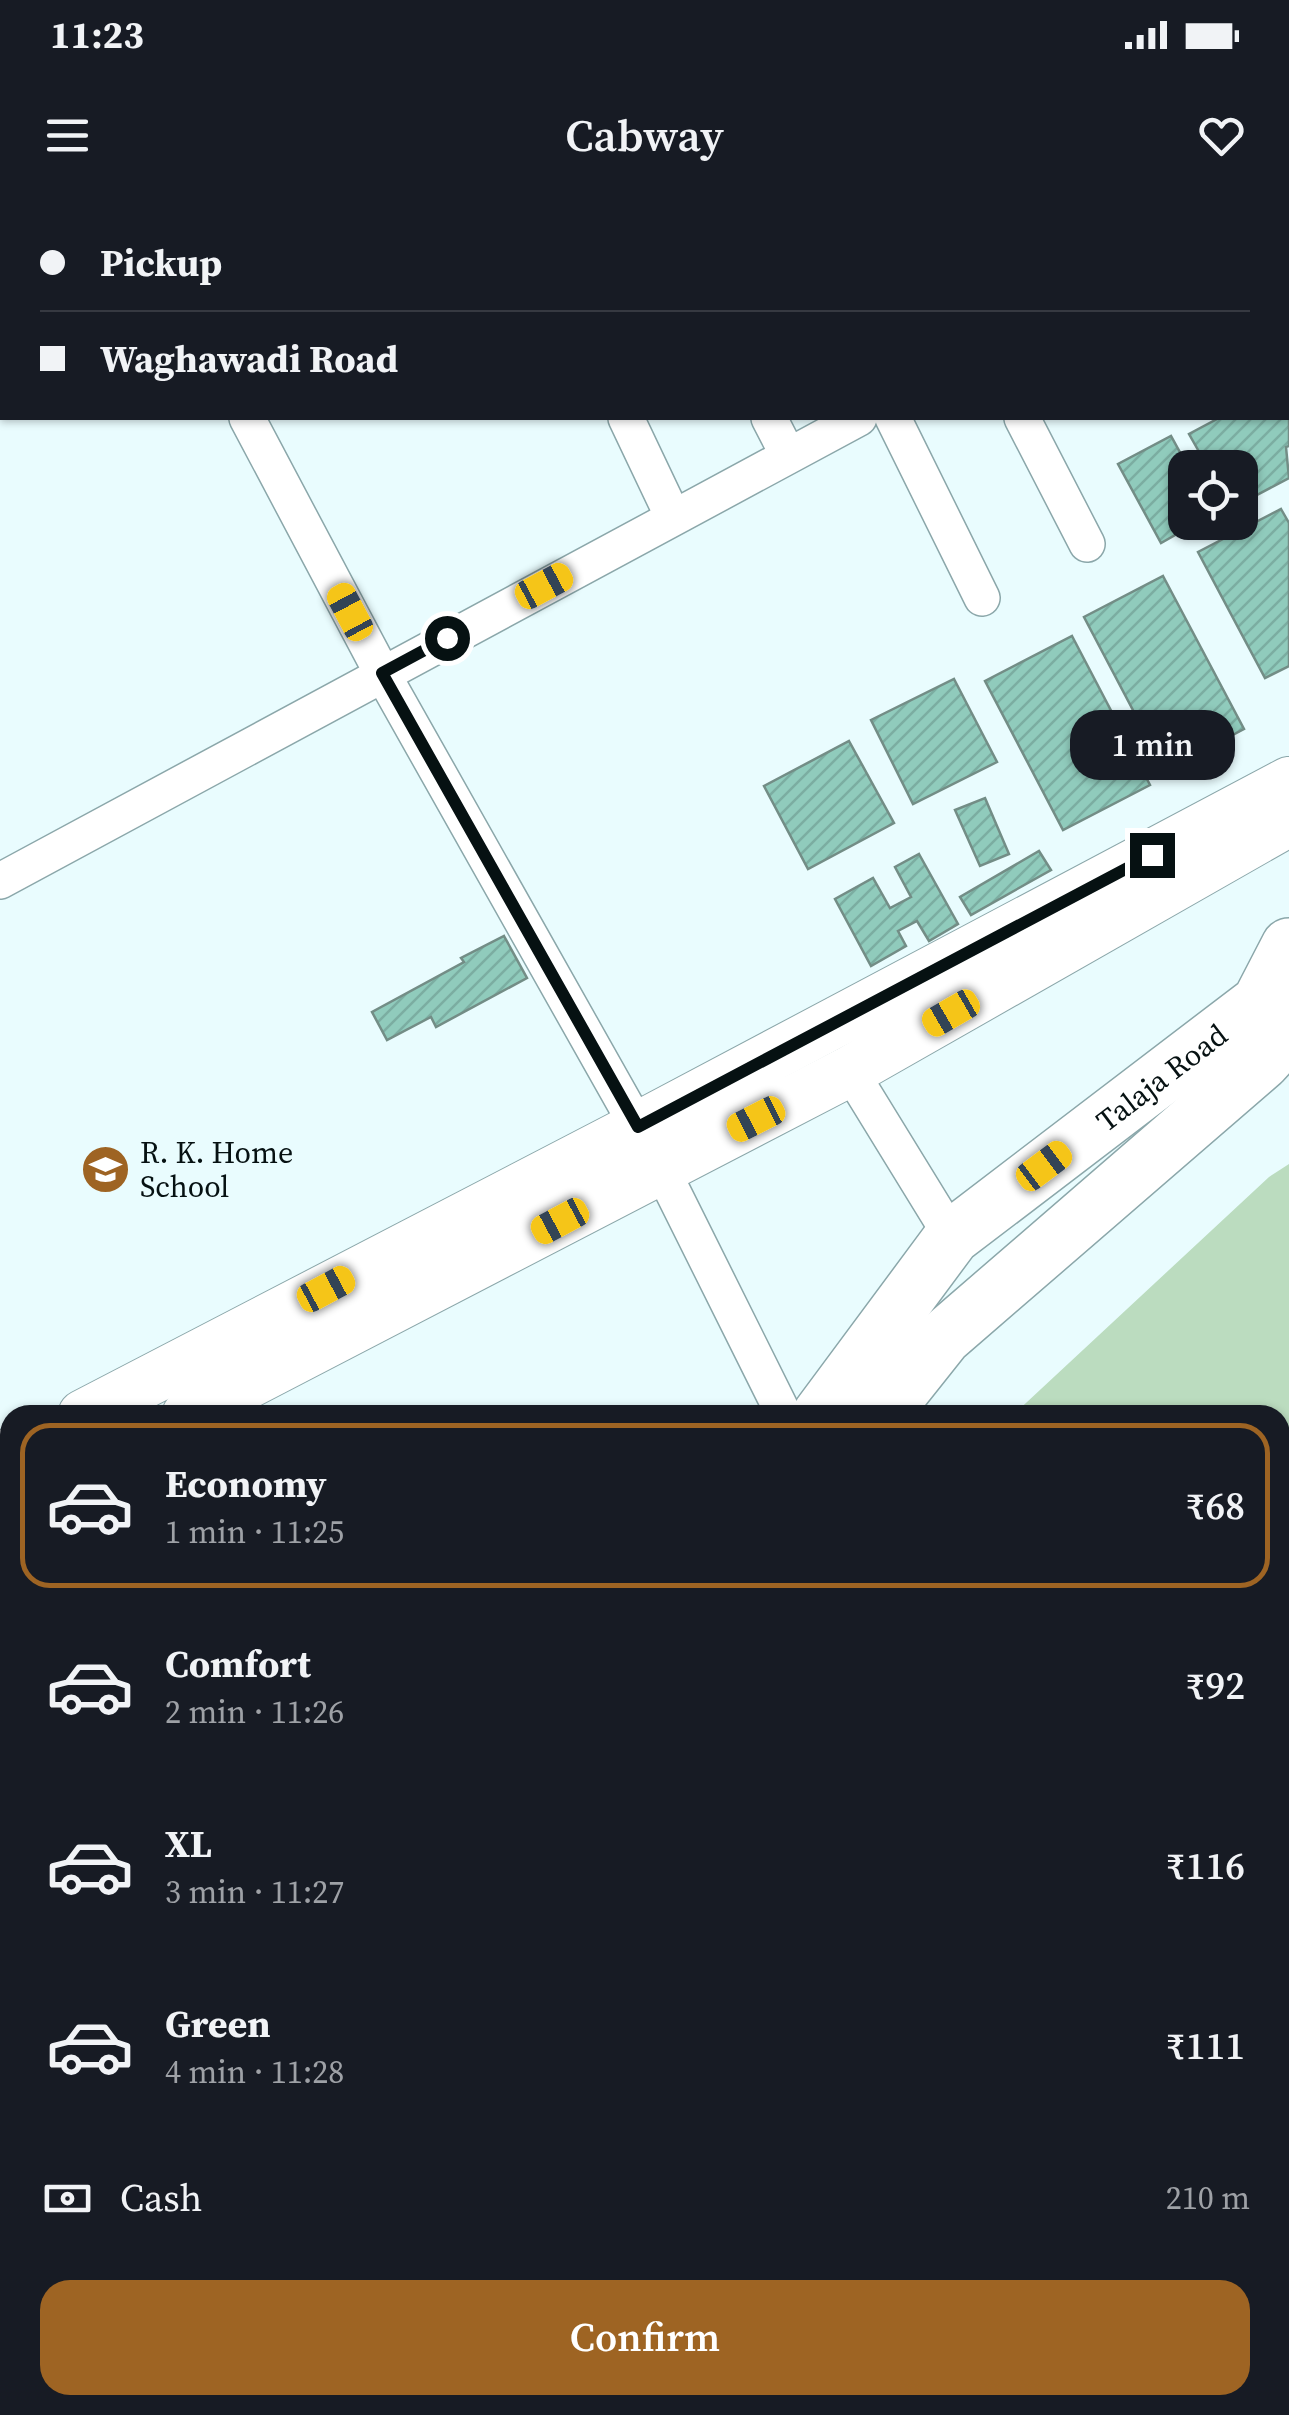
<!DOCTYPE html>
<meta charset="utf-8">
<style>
:root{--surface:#171b24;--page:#20242c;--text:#f1f3f6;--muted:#9ea1a6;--line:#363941;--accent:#9e6423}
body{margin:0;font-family:"Source Serif 4",serif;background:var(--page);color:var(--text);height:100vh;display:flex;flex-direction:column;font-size:38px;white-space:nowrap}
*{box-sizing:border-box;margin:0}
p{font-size:32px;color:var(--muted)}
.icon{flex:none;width:55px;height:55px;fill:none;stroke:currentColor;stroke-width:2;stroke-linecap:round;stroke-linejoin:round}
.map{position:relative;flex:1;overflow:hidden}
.details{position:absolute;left:0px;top:1205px;width:1290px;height:1010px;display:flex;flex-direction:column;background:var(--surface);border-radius:30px 30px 0 0;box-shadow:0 2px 8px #0004}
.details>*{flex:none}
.top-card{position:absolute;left:0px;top:0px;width:1290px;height:220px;box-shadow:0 2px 8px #0004;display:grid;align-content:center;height:220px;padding:0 40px;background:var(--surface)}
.tools{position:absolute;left:1168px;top:250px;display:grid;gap:20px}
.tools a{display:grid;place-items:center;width:90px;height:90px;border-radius:20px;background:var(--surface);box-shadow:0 2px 8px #0004;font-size:50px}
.end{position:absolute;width:45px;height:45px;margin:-22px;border:12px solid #061112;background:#fff;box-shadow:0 0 0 5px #fff}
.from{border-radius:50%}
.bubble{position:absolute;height:70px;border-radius:30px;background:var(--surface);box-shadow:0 2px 8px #0004;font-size:32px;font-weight:600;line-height:70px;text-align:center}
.car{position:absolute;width:30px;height:60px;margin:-30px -15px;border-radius:12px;box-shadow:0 0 8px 2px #0007;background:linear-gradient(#f5c518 24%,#345 0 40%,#f5c518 0 76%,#345 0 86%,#f5c518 0)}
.top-card b{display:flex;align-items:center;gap:35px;height:95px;font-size:38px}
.top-card b+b{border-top:2px solid var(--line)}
.top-card i{width:25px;height:25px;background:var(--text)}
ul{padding:18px 0 0;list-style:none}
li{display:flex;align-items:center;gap:30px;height:165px;margin:0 20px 15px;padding:0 20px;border:5px solid transparent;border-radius:30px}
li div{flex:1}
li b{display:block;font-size:38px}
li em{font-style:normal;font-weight:600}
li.current{border-color:var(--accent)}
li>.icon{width:90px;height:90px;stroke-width:1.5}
.pay{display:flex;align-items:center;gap:25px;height:110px;padding:0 40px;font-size:38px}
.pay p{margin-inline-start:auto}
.button{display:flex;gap:20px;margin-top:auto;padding:20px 40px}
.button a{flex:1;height:115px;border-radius:30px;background:var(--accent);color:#fff;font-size:40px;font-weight:600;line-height:115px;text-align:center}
.status{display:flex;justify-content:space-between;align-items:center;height:70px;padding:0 50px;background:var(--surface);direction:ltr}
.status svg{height:28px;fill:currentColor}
header{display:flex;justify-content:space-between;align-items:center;height:130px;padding:0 40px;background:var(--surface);font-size:45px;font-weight:600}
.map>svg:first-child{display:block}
</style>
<div class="status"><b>11:23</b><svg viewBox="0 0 49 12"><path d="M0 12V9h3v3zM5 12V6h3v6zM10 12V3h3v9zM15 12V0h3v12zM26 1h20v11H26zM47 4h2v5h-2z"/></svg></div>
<header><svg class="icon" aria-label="menu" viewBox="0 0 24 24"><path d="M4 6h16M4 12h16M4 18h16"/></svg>Cabway<svg class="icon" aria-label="heart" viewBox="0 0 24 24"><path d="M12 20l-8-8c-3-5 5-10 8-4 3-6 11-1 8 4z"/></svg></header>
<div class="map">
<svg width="1289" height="2215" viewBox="0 0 1289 2215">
<defs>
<pattern id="building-hatch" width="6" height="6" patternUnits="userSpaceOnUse" patternTransform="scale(2.5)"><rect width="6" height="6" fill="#90cbbc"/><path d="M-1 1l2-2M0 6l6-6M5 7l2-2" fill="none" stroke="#7bada1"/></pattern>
</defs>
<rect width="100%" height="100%" fill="#e9fcfe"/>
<path fill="#bbdcbf" d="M1289,964V2215H264L272,2205H1280V1215H1013L1269,977Z"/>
<g fill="url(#building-hatch)" stroke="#738d86" stroke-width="2.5">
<path d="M1289,180V246L1286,247L1289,278L1240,304V268H1185V322H1198L1161,343L1118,264L1171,236L1187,265L1202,257L1189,234L1219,218H1288Z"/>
<path d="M1281,309L1289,323V466L1265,478L1198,352Z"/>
<path d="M1163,376L1244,529L1181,562L1154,550L1084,417Z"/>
<path d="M1072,436L1150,585L1063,630L985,481Z"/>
<path d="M954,479L997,562L913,604L871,520Z"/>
<path d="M849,541L894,623L808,669L764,586Z"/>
<path d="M985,598L1009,654L980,666L955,610Z"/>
<path d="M1039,651L1051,670L971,715L960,697Z"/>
<path d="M919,654L958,724L929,741L917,721L898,731L906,746L871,766L835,699L873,678L890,708L911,697L895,667Z"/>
<path d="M504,736L527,778L436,827L431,817L387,840L372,812L464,762L461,758Z"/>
</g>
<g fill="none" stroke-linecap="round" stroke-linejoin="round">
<defs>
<g id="minor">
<path d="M131,0L132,2"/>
<path d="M661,0L663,2"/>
<path d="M1182,0L1185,2"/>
<path d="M1288,78L1289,79"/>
<path d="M0,103L2,102"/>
<path d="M247,218L382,473L661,968L784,1215"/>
<path d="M626,218L673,317"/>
<path d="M769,218L788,255"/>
<path d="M893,218L982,398"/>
<path d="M1022,218L1087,344"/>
<path d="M0,681L859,218"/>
<path d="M850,871L952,1037"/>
<path d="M0,2013L10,2051"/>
</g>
<g id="secondary">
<path d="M83,1215L638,927L1289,582"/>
<path d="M187,1215L850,871L1289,621"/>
<path d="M0,1258L10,1253"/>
<path d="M0,1312L10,1307"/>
</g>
<g id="primary">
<path id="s1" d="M820,1215L952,1037L1260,802L1289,746"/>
<path d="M882,1215L944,1137L1262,862L1289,833"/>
<path d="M85,2215L92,2205"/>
<path d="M159,2215L166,2205"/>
</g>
</defs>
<use href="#minor" stroke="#8ba7aa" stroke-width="38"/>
<use href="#secondary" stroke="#8ba7aa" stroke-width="52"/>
<use href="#primary" stroke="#8ba7aa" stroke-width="58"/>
<use href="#minor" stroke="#fff" stroke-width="35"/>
<use href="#secondary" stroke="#fff" stroke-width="50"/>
<use href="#primary" stroke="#fff" stroke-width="55"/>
</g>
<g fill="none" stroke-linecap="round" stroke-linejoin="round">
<path stroke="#061112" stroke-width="12" d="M447,438L382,473L638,927L1152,655"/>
</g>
<defs>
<symbol id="school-disc" viewBox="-11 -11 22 22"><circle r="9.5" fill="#9e6423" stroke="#e9fcfe"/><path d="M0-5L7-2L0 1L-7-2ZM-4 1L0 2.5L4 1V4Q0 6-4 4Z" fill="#fff"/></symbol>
</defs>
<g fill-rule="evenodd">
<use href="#school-disc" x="78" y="942" width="55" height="55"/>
</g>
<g text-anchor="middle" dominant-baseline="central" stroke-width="9" stroke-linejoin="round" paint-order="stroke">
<g font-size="30" fill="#061112" stroke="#e9fcfe">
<text stroke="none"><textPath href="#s1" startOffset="485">Talaja Road</textPath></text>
</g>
<g font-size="30" fill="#061112" stroke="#e9fcfe" text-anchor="start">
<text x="140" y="952">R. K. Home<tspan x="140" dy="34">School</tspan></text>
</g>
</g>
</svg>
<div class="tools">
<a><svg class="icon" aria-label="locate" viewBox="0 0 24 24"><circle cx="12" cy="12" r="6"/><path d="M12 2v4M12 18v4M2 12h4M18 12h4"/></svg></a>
</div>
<i class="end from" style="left:447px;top:438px"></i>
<i class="end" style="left:1152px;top:655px"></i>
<div class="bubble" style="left:1070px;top:510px;width:165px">1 min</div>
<i class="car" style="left:544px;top:386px;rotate:62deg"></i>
<i class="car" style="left:350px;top:412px;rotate:332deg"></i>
<i class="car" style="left:951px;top:813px;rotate:240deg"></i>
<i class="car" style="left:756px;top:919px;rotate:243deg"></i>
<i class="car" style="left:1044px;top:966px;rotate:53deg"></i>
<i class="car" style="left:560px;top:1021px;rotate:242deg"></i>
<i class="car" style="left:326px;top:1089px;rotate:62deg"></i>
<div class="top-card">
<b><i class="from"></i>Pickup</b>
<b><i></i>Waghawadi Road</b>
</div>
<section class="details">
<ul>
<li class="current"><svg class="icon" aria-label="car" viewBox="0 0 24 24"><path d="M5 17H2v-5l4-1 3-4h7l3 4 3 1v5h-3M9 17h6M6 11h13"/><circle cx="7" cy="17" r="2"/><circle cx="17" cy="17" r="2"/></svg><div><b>Economy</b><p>1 min · 11:25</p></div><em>₹68</em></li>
<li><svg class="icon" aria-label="car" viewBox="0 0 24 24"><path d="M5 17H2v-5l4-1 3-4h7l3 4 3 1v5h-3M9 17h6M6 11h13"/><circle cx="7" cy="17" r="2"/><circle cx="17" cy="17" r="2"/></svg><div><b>Comfort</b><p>2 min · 11:26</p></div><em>₹92</em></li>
<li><svg class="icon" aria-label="car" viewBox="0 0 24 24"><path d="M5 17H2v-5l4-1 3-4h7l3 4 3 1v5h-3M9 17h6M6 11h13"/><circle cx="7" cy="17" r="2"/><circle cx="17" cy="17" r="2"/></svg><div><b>XL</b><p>3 min · 11:27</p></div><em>₹116</em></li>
<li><svg class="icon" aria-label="car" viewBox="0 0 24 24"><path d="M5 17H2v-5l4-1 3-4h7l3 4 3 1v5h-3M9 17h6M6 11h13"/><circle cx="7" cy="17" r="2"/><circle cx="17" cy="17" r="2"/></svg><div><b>Green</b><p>4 min · 11:28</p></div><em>₹111</em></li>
</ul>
<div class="pay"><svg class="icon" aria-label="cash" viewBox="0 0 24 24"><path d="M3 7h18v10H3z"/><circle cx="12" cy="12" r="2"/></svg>Cash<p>210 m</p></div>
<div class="button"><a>Confirm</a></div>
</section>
</div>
